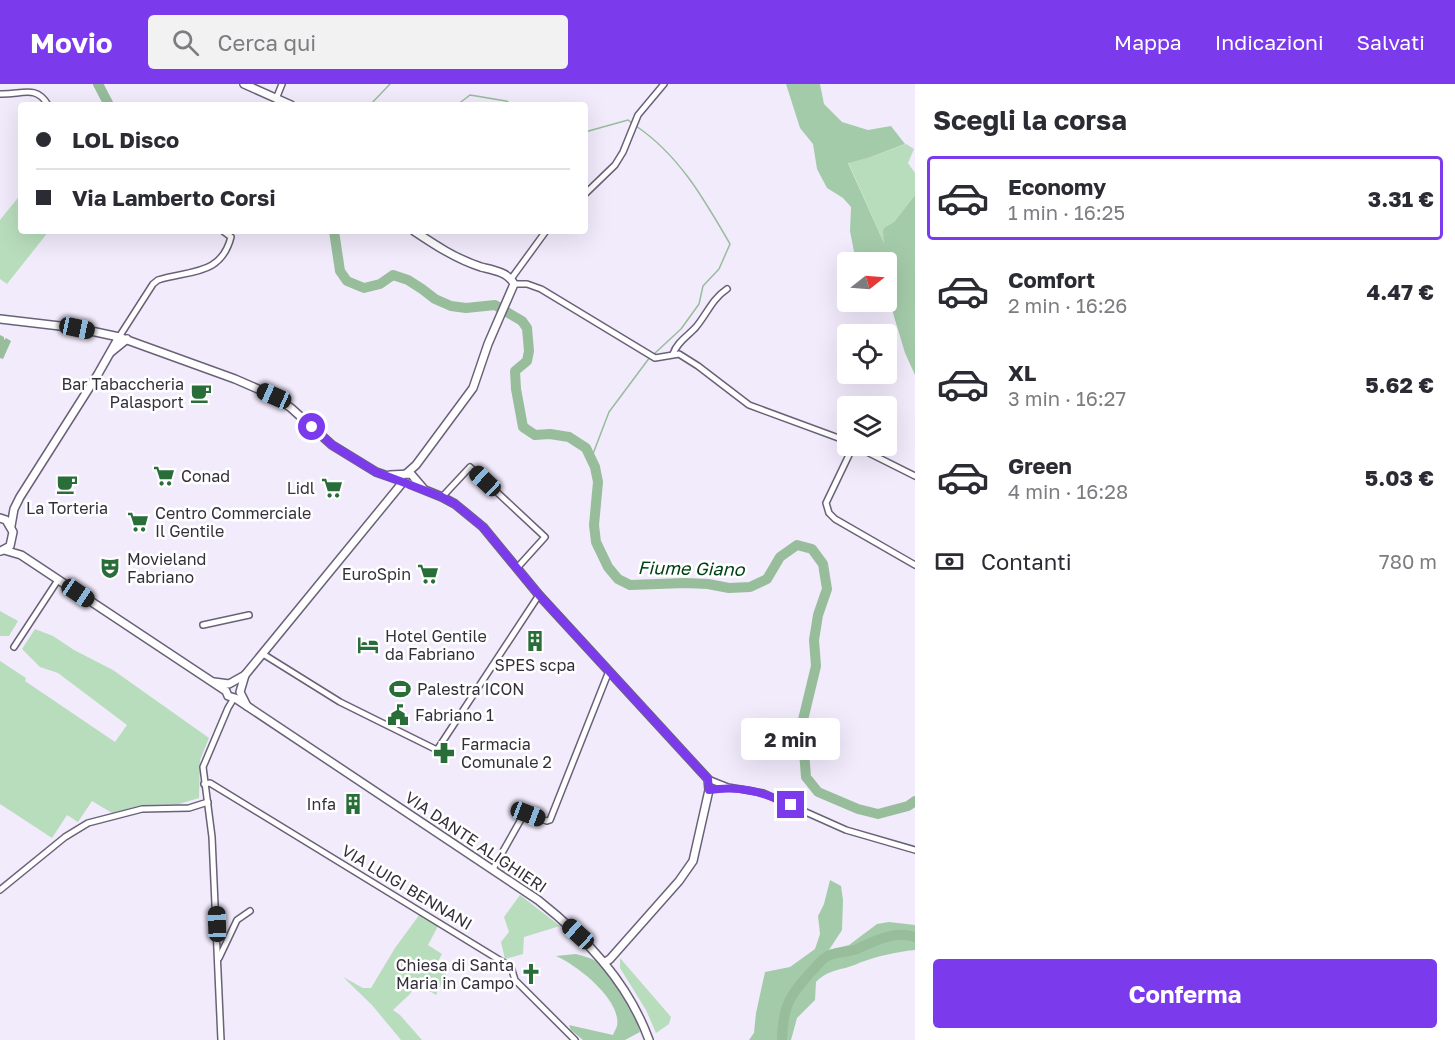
<!DOCTYPE html>
<html lang="it">
<meta charset="utf-8">
<style>
:root{--surface:#fff;--page:#f2f2f3;--text:#2b2b33;--muted:#7c7c81;--line:#e1e1e2;--accent:#7c3aed}
body{margin:0;font-family:"Golos Text",sans-serif;background:var(--page);color:var(--text);height:100vh;display:flex;flex-direction:column;font-size:22px;white-space:nowrap}
*{box-sizing:border-box;margin:0}
p{font-size:20px;color:var(--muted)}
.icon{flex:none;width:33px;height:33px;fill:none;stroke:currentColor;stroke-width:2;stroke-linecap:round;stroke-linejoin:round}
.map{position:relative;flex:1;overflow:hidden}
.details{display:flex;flex-direction:column;background:var(--surface);width:540px}
.details>*{flex:none}
.guide{position:absolute;left:18px;top:18px;width:570px;height:132px;border-radius:6px;box-shadow:0 6px 24px #0002;display:grid;align-content:center;height:132px;padding:0 18px;background:var(--surface)}
.needle{width:39px;rotate:73deg}
.buttons{position:absolute;left:837px;top:168px;display:grid;gap:12px}
.buttons a{display:grid;place-items:center;width:60px;height:60px;border-radius:6px;background:var(--surface);box-shadow:0 6px 24px #0002;font-size:30px}
.end{position:absolute;width:27px;height:27px;margin:-14px;border:8px solid #7c3aed;background:#fff;box-shadow:0 0 0 3px #fff}
.from{border-radius:50%}
.bubble{position:absolute;height:42px;border-radius:6px;background:var(--surface);box-shadow:0 6px 24px #0002;font-size:20px;font-weight:700;line-height:42px;text-align:center}
.car{position:absolute;width:18px;height:36px;margin:-18px -9px;border-radius:8px;box-shadow:0 0 4px 2px #0007;background:linear-gradient(#222 24%,#8ab4d8 0 40%,#222 0 76%,#8ab4d8 0 86%,#222 0)}
.guide b{display:flex;align-items:center;gap:21px;height:57px;font-size:22px}
.guide b+b{border-top:2px solid var(--line)}
.guide i{width:15px;height:15px;background:var(--text)}
ul{padding:0;list-style:none}
li{display:flex;align-items:center;gap:18px;height:84px;margin:0 12px 9px;padding:0 6px;border:3px solid transparent;border-radius:6px}
li div{flex:1}
li b{display:block;font-size:22px}
li em{font-style:normal;font-weight:700}
li.selected{border-color:var(--accent)}
li>.icon{width:54px;height:54px;stroke-width:1.5}
h2{padding:0 18px;font-size:27px;line-height:72px}
.pay{display:flex;align-items:center;gap:15px;height:66px;padding:0 18px;font-size:22px}
.pay p{margin-inline-start:auto}
.button{display:flex;gap:12px;margin-top:auto;padding:12px 18px}
.button a{flex:1;height:69px;border-radius:6px;background:var(--accent);color:#fff;font-size:24px;font-weight:700;line-height:69px;text-align:center}
header{display:flex;align-items:center;gap:36px;box-sizing:border-box;height:84px;padding:0 30px;background:var(--accent);color:#fff}
header strong{font-size:28px}
nav{display:flex;gap:33px;margin-inline-start:auto;font-size:21px}
.search{width:420px;height:54px;background:var(--page);display:flex;align-items:center;gap:15px;box-sizing:border-box;padding:0 21px;border-radius:6px;color:var(--muted);font-size:22px}
main{display:flex;flex:1;min-height:0}
.map>svg:first-child{display:block}
</style>
<header>
<strong>Movio</strong>
<div class="search"><svg class="icon" aria-label="search" viewBox="0 0 24 24"><circle cx="10" cy="10" r="6"/><path d="M15 15l6 6"/></svg>Cerca qui</div>
<nav><a>Mappa</a><a>Indicazioni</a><a>Salvati</a></nav>
</header>
<main>
<div class="map">
<svg width="915" height="956" viewBox="0 0 915 956">
<rect width="100%" height="100%" fill="#f2ebfc"/>
<g fill="#b8ddbc">
<path d="M906,60L914,65L908,79L915,89V111L894,138L885,143V161L848,78L868,74Z"/>
<path d="M21,110V147H49L7,200L0,195V136Z"/>
<path d="M0,527L18,537L9,552H0Z"/>
<path d="M35,545L53,552L74,566L113,586L209,654L200,676L199,714L179,720L142,721L112,729L92,717L78,738L67,731L52,754L0,720V577L26,594L25,597L115,658L127,641L58,589L40,583L22,565Z"/>
<path d="M520,811L560,842L524,853L523,870L505,875L501,858L509,848L504,833Z"/>
<path d="M420,830L438,842L428,861L442,870L435,883L446,890L436,911L416,899L410,910L393,926L400,931L422,956H401L372,921L343,893L363,904H371L395,864Z"/>
<path d="M620,874L671,933L669,940L656,949L646,926L620,884Z"/>
</g>
<g fill="#a4cba9">
<path d="M786,0H820L824,20L842,38L868,46L891,42L905,60L868,74L848,79L884,159L883,147L885,143L894,138L915,111V291L905,269L890,219L887,215L886,178H856L850,147L851,123L843,114L827,104L817,85L813,60L800,44Z"/>
<path d="M830,796L841,802L843,816L842,846L829,866L849,861L877,840L889,838L915,841V866C895,868 878,872 859,879C842,887 830,884 816,898L815,916L797,934L791,956H749L754,949L756,929L765,888L790,883L815,865L820,850L818,832L824,820Z"/>
<path d="M576,870C583,872 593,874 598,879C618,896 633,923 640,948L625,956H583L571,946L569,941L613,951C614,948 616,945 617,942C622,916 577,881 556,872Z"/>
</g>
<path fill="#97bd9b" d="M0,251L4,253V256L6,254L11,257L3,275L0,274Z"/>
<g fill="none" stroke-linecap="round" stroke-linejoin="round">
<g stroke="#97bd9b" stroke-width="1.5">
<path d="M370,21L390,0"/>
<path d="M457,21L470,11L506,17L513,21"/>
<path d="M636,42C679,71 704,115 730,160L719,185L703,202L699,220L681,245L654,270"/>
<path d="M585,48L628,36L632,39"/>
<path d="M591,375L609,328L650,273"/>
</g>
<g stroke="#97bd9b" stroke-width="10">
<path d="M98,0L109,21"/>
<path d="M334,147L340,187L347,197L364,204L380,200L393,191L408,196L422,205L435,215L451,222L466,224L495,221L522,237L527,244L529,267L527,277L515,287L516,305L523,343L535,351L550,350L569,353L586,364L595,383L598,398L594,441L596,458L608,483L618,495L630,501L685,499L708,500L729,504L750,503L767,495L780,473L797,461L812,465L823,480L827,505L818,531L814,556L816,582L802,640L806,693L818,708L858,725L878,730L908,722L915,717"/>
<path d="M782,956C783,922 789,911 813,886C817,882 821,876 826,873C834,867 848,869 857,865C874,857 896,846 915,853"/>
</g>
<defs>
<g id="street">
<path d="M0,10C21,11 36,0 48,21"/>
<path d="M276,15L282,0"/>
<path d="M585,110L615,81L623,68L638,31L664,0"/>
<path d="M511,195L546,147"/>
<path d="M514,200H527L541,205L655,274L679,270L698,282L749,321L844,356L848,360"/>
<path d="M119,253L153,200L158,196C190,186 221,192 231,153L223,147"/>
<path d="M673,270C677,258 688,252 696,243C707,230 712,215 727,205"/>
<path d="M849,362V371L826,419L829,429L835,435L915,481"/>
<path d="M855,362L915,392"/>
<path d="M442,413L470,383L545,453L517,484"/>
<path d="M203,541L249,531"/>
<path d="M14,563L58,496"/>
<path d="M263,570L340,618L437,666L539,511"/>
<path d="M708,695L728,703L763,709L846,746L915,766"/>
<path d="M204,700L210,699L511,883L515,896L575,956"/>
<path d="M493,785L524,730L547,737L550,736L609,587"/>
<path d="M0,806L65,753L88,739L142,725L189,724L208,718"/>
<path d="M219,874L237,836L250,827"/>
<path d="M221,956L212,753L203,683L228,624L234,614"/>
</g>
<g id="secondary">
<path d="M244,0L291,21"/>
<path d="M0,235L77,244L119,253L235,295L274,312L291,324L332,361L376,388L402,397"/>
<path d="M111,268L127,255"/>
<path d="M407,389L416,381L473,304L488,260L514,200C508,188 493,186 481,183C456,175 435,161 414,147"/>
<path d="M390,391L411,390L423,404"/>
<path d="M410,400L442,413L455,420L483,443L539,511L708,695L709,706L693,777L679,797L610,875L604,879"/>
<path d="M0,434L6,436L13,448L10,462L1,467"/>
<path d="M11,442L14,425L20,413L98,290L119,253"/>
<path d="M4,466L21,471L226,607L228,612L235,614L538,816C586,854 628,898 649,956"/>
<path d="M245,591L240,608L247,622"/>
<path d="M214,598L229,600L245,591L403,398"/>
</g>
</defs>
<use href="#street" stroke="#6a6178" stroke-width="8"/>
<use href="#secondary" stroke="#6a6178" stroke-width="10"/>
<use href="#street" stroke="#fff" stroke-width="5"/>
<use href="#secondary" stroke="#fff" stroke-width="7"/>
</g>
<g fill="none" stroke-linecap="round" stroke-linejoin="round">
<path stroke="#7c3aed" stroke-width="8" d="M312,343L332,361L376,388L442,413L455,420L483,443L539,511L708,695L709,706C740,701 763,708 791,721"/>
</g>
<defs>
<symbol id="cafe-bare" viewBox="-9 -9 18 18"><path d="M-5.5-4.5H6V0H3Q3 3.5 0 3.5H-2.5Q-5.5 3.5-5.5 0ZM3-3.2v2h1.7v-2ZM-6 4.5H4V6H-6Z" fill="#296d39" stroke="#fff" stroke-width="2.5" paint-order="stroke"/></symbol>
<symbol id="supermarket-bare" viewBox="-9 -9 18 18"><path d="M-6-5.5h2.5l.6 2H6L4.5 2H-2.5L-4.4-4H-6ZM-1.5 3.2a1.3 1.3 0 1 0 .1 0ZM3 3.2a1.3 1.3 0 1 0 .1 0Z" fill="#296d39" stroke="#fff" stroke-width="2.5" paint-order="stroke"/></symbol>
<symbol id="theatre-bare" viewBox="-9 -9 18 18"><path d="M-5-5.5Q0-4 5-5.5V0Q5 5 0 6Q-5 5-5 0ZM-3.3-2.5H-1v1.5H-3.3ZM1-2.5H3.3v1.5H1ZM-2.8 1Q0 5.5 2.8 1Z" fill="#296d39" stroke="#fff" stroke-width="2.5" paint-order="stroke"/></symbol>
<symbol id="building-bare" viewBox="-9 -9 18 18"><path d="M-4-6H4V6H1V3H-1V6H-4ZM-2.5-4.3h1.7v1.8h-1.7ZM.8-4.3h1.7v1.8H.8ZM-2.5-1h1.7V.8h-1.7ZM.8-1h1.7V.8H.8Z" fill="#296d39" stroke="#fff" stroke-width="2.5" paint-order="stroke"/></symbol>
<symbol id="hotel-bare" viewBox="-9 -9 18 18"><path d="M-6-4.5h1.5V1H6V5H4.5V3h-9V5H-6ZM-4 0a1.8 1.8 0 1 1 3.6 0ZM.5 0V-2.5h3Q6-2.5 6 0Z" fill="#296d39" stroke="#fff" stroke-width="2.5" paint-order="stroke"/></symbol>
<symbol id="stadium-bare" viewBox="-9 -9 18 18"><path d="M0-5a6.5 5 0 1 0 0 10a6.5 5 0 1 0 0-10ZM-3.5-1.8h7v3.6h-7Z" fill="#296d39" stroke="#fff" stroke-width="2.5" paint-order="stroke"/></symbol>
<symbol id="civic-bare" viewBox="-9 -9 18 18"><path d="M-.6-6.5H3V-4.5H.6V-3L4-1V1h2V6H-6V1h2V-1L-.6-3ZM-1.2 2.5V6h2.4V2.5Z" fill="#296d39" stroke="#fff" stroke-width="2.5" paint-order="stroke"/></symbol>
<symbol id="pharmacy-bare" viewBox="-9 -9 18 18"><path d="M-2-6h4v4h4v4h-4v4h-4v-4h-4v-4h4Z" fill="#296d39" stroke="#fff" stroke-width="2.5" paint-order="stroke"/></symbol>
<symbol id="church-bare" viewBox="-9 -9 18 18"><path d="M-1.2-6h2.4v3.5h3.3v2.4h-3.3V6h-2.4V-.1h-3.3v-2.4h3.3Z" fill="#296d39" stroke="#fff" stroke-width="2.5" paint-order="stroke"/></symbol>
</defs>
<g fill-rule="evenodd">
<use href="#cafe-bare" x="186" y="294" width="30" height="30"/>
<use href="#supermarket-bare" x="149" y="377" width="30" height="30"/>
<use href="#cafe-bare" x="52" y="385" width="30" height="30"/>
<use href="#supermarket-bare" x="317" y="389" width="30" height="30"/>
<use href="#supermarket-bare" x="123" y="423" width="30" height="30"/>
<use href="#theatre-bare" x="95" y="469" width="30" height="30"/>
<use href="#supermarket-bare" x="413" y="475" width="30" height="30"/>
<use href="#building-bare" x="520" y="542" width="30" height="30"/>
<use href="#hotel-bare" x="353" y="546" width="30" height="30"/>
<use href="#stadium-bare" x="385" y="590" width="30" height="30"/>
<use href="#civic-bare" x="383" y="616" width="30" height="30"/>
<use href="#pharmacy-bare" x="429" y="654" width="30" height="30"/>
<use href="#building-bare" x="338" y="705" width="30" height="30"/>
<use href="#church-bare" x="516" y="875" width="30" height="30"/>
</g>
<g text-anchor="middle" dominant-baseline="central" stroke-width="5" stroke-linejoin="round" paint-order="stroke">
<g font-size="16" fill="#34303b" stroke="#fff" text-anchor="start">
<text x="184" y="300" text-anchor="end">Bar Tabaccheria<tspan x="184" dy="18">Palasport</tspan></text>
<text x="181" y="392">Conad</text>
<text x="315" y="404" text-anchor="end">Lidl</text>
<text x="67" y="424" text-anchor="middle">La Torteria</text>
<text x="155" y="429">Centro Commerciale<tspan x="155" dy="18">Il Gentile</tspan></text>
<text x="127" y="475">Movieland<tspan x="127" dy="18">Fabriano</tspan></text>
<text x="411" y="490" text-anchor="end">EuroSpin</text>
<text x="385" y="552">Hotel Gentile<tspan x="385" dy="18">da Fabriano</tspan></text>
<text x="535" y="581" text-anchor="middle">SPES scpa</text>
<text x="417" y="605">Palestra ICON</text>
<text x="415" y="631">Fabriano 1</text>
<text x="461" y="660">Farmacia<tspan x="461" dy="18">Comunale 2</tspan></text>
<text x="336" y="720" text-anchor="end">Infa</text>
<text x="514" y="881" text-anchor="end">Chiesa di Santa<tspan x="514" dy="18">Maria in Campo</tspan></text>
</g>
<g font-size="16" fill="#34303b" stroke="#fff">
<text transform="translate(476 758) rotate(34)">VIA DANTE ALIGHIERI</text>
<text transform="translate(407 803) rotate(31)">VIA LUIGI BENNANI</text>
</g>
<g font-size="18" font-style="italic" fill="#004015" stroke="#fff">
<text transform="translate(691 484) rotate(1)">Fiume Giano</text>
</g>
</g>
</svg>
<div class="buttons">
<a><svg class="needle" viewBox="-14 -14 28 28"><path d="M0-13l5 13h-10z" fill="#e53935"/><path d="M0 13l5-13h-10z" fill="#7c7c81"/></svg></a>
<a><svg class="icon" aria-label="locate" viewBox="0 0 24 24"><circle cx="12" cy="12" r="6"/><path d="M12 2v4M12 18v4M2 12h4M18 12h4"/></svg></a>
<a><svg class="icon" aria-label="layers" viewBox="0 0 24 24"><path d="M12 4l9 5-9 5-9-5zM3 14l9 5 9-5"/></svg></a>
</div>
<i class="end from" style="left:312px;top:343px"></i>
<i class="end" style="left:791px;top:721px"></i>
<div class="bubble" style="left:741px;top:634px;width:99px">2 min</div>
<i class="car" style="left:77px;top:244px;rotate:102deg"></i>
<i class="car" style="left:274px;top:312px;rotate:294deg"></i>
<i class="car" style="left:485px;top:397px;rotate:313deg"></i>
<i class="car" style="left:78px;top:509px;rotate:124deg"></i>
<i class="car" style="left:528px;top:730px;rotate:111deg"></i>
<i class="car" style="left:217px;top:840px;rotate:358deg"></i>
<i class="car" style="left:578px;top:850px;rotate:312deg"></i>
<div class="guide">
<b><i class="from"></i>LOL Disco</b>
<b><i></i>Via Lamberto Corsi</b>
</div>
</div>
<section class="details">
<h2>Scegli la corsa</h2>
<ul>
<li class="selected"><svg class="icon" aria-label="car" viewBox="0 0 24 24"><path d="M5 17H2v-5l4-1 3-4h7l3 4 3 1v5h-3M9 17h6M6 11h13"/><circle cx="7" cy="17" r="2"/><circle cx="17" cy="17" r="2"/></svg><div><b>Economy</b><p>1 min · 16:25</p></div><em>3.31 €</em></li>
<li><svg class="icon" aria-label="car" viewBox="0 0 24 24"><path d="M5 17H2v-5l4-1 3-4h7l3 4 3 1v5h-3M9 17h6M6 11h13"/><circle cx="7" cy="17" r="2"/><circle cx="17" cy="17" r="2"/></svg><div><b>Comfort</b><p>2 min · 16:26</p></div><em>4.47 €</em></li>
<li><svg class="icon" aria-label="car" viewBox="0 0 24 24"><path d="M5 17H2v-5l4-1 3-4h7l3 4 3 1v5h-3M9 17h6M6 11h13"/><circle cx="7" cy="17" r="2"/><circle cx="17" cy="17" r="2"/></svg><div><b>XL</b><p>3 min · 16:27</p></div><em>5.62 €</em></li>
<li><svg class="icon" aria-label="car" viewBox="0 0 24 24"><path d="M5 17H2v-5l4-1 3-4h7l3 4 3 1v5h-3M9 17h6M6 11h13"/><circle cx="7" cy="17" r="2"/><circle cx="17" cy="17" r="2"/></svg><div><b>Green</b><p>4 min · 16:28</p></div><em>5.03 €</em></li>
</ul>
<div class="pay"><svg class="icon" aria-label="cash" viewBox="0 0 24 24"><path d="M3 7h18v10H3z"/><circle cx="12" cy="12" r="2"/></svg>Contanti<p>780 m</p></div>
<div class="button"><a>Conferma</a></div>
</section>
</main>
